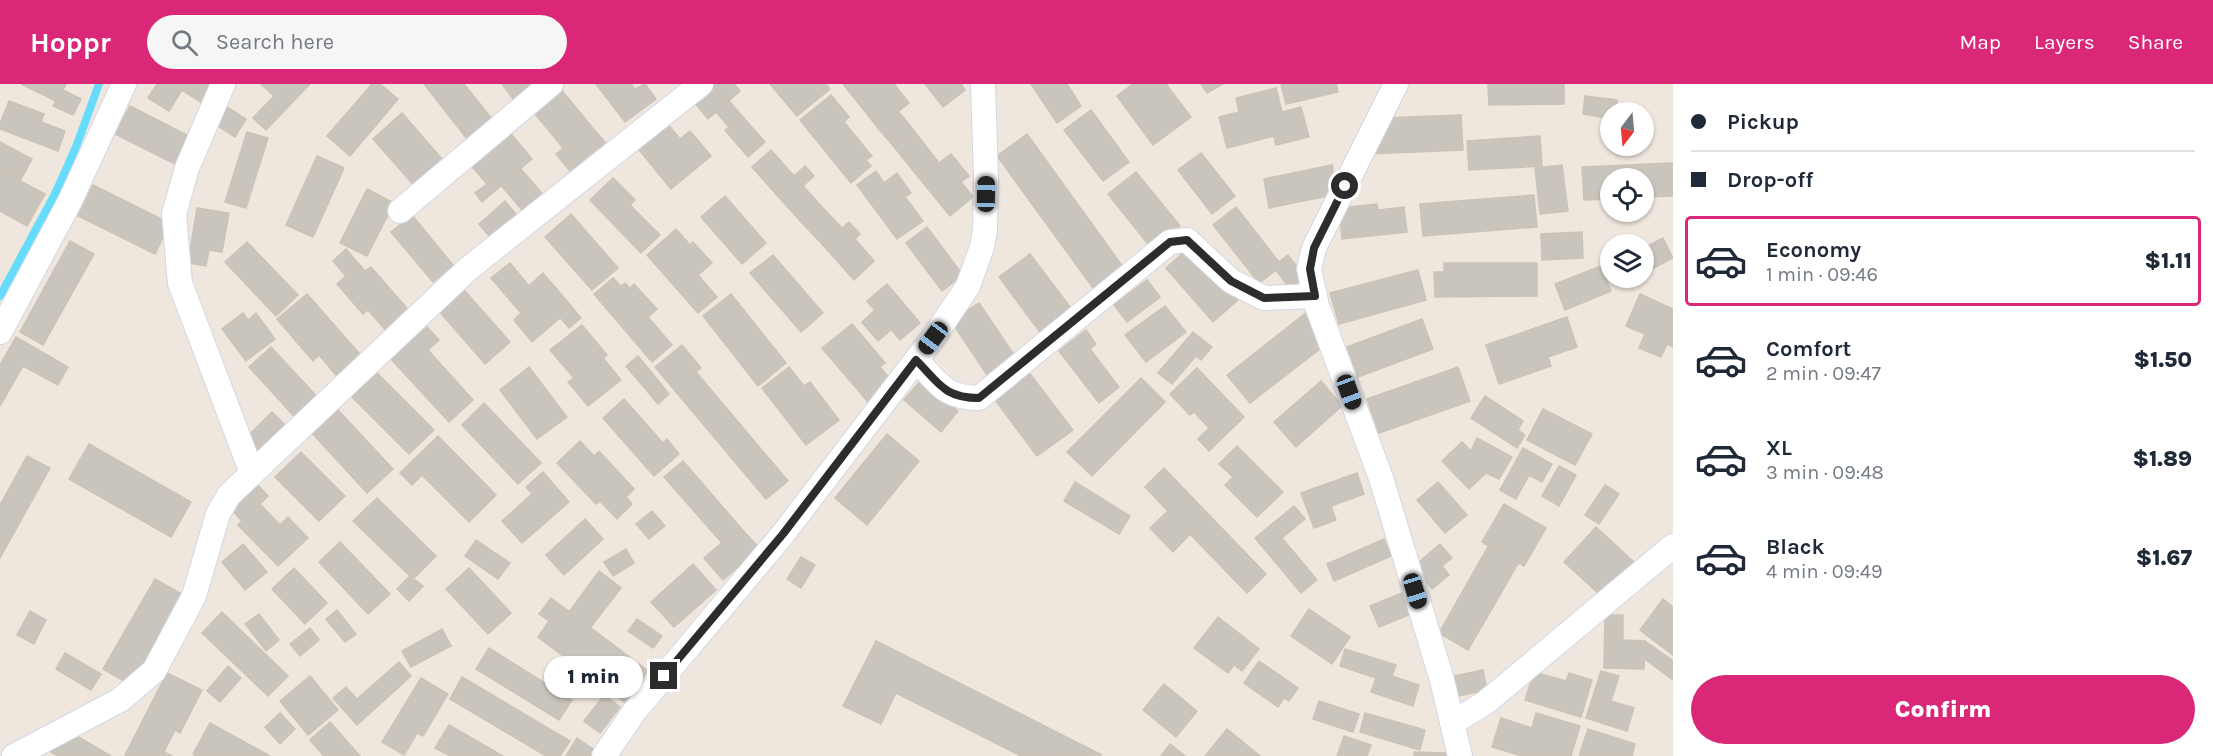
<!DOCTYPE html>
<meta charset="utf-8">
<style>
:root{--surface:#fff;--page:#f6f6f7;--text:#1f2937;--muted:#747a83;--line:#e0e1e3;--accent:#db2777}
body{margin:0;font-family:Karla,sans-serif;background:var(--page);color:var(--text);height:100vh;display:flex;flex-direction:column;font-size:22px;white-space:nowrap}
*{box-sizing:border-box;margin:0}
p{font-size:20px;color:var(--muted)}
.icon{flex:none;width:33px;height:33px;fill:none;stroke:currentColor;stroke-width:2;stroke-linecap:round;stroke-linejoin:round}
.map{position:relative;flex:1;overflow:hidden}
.sheet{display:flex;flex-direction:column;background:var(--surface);width:540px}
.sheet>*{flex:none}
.top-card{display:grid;align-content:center;height:132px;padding:0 18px;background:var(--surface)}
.needle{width:39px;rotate:196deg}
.tools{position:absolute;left:1600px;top:18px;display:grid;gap:12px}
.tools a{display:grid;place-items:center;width:54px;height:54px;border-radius:50%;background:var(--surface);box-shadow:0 2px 4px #0004;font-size:30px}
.end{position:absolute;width:27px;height:27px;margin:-14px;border:8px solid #2c2c2c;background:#fff;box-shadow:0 0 0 3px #fff}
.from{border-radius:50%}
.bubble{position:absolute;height:42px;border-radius:21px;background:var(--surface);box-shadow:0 2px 4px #0004;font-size:20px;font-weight:800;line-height:42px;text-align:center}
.car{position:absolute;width:18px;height:36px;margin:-18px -9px;border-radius:8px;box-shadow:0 0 4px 2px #0007;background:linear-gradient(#222 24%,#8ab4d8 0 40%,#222 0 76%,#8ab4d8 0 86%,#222 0)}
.top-card b{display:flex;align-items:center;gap:21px;height:57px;font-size:22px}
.top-card b+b{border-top:2px solid var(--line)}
.top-card i{width:15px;height:15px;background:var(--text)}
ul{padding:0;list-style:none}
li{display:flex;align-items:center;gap:18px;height:90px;margin:0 12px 9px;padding:0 6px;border:3px solid transparent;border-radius:6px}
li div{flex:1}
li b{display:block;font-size:22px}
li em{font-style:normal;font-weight:800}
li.active{border-color:var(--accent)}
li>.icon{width:54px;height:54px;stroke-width:1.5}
.cta{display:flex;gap:12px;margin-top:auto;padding:12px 18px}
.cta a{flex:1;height:69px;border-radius:36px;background:var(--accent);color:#fff;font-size:24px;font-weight:800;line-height:69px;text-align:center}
header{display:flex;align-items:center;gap:36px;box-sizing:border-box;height:84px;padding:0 30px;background:var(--accent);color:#fff}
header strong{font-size:28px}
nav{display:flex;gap:33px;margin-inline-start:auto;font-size:21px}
.search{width:420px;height:54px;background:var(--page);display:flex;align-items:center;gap:15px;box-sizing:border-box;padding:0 21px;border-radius:33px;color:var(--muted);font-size:22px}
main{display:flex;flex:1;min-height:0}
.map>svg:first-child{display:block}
</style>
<header>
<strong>Hoppr</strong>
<div class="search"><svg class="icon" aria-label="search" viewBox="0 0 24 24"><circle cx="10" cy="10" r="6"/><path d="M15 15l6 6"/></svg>Search here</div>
<nav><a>Map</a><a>Layers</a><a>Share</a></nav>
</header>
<main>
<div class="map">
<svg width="1673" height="672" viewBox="0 0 1673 672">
<rect width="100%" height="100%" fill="#efe6dd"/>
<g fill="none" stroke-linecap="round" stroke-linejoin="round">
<path stroke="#65dcfc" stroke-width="8" d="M0,212L55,110L76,63L99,0"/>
</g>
<g fill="#cac5bc" stroke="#cbc3b6" stroke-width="1.5">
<path d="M21,0H66L63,6L81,15L73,31L53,22L56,17Z"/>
<path d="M157,0H213L202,19L182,6L169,27L148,14Z"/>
<path d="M261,0H310L266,46L253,34L274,12Z"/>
<path d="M372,0H380L398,15L350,72L327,52Z"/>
<path d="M424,0H464L496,40L471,60Z"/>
<path d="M502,0H542L517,20Z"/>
<path d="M596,0H631L635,5L645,0L656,15L625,38Z"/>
<path d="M714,0H734L740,7L708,35L694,18Z"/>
<path d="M770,0H826L830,5L797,32Z"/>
<path d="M843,0H894L909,19L878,44Z"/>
<path d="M925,0H961L965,6L943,23Z"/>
<path d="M1031,0H1067L1081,22L1057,39Z"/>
<path d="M1133,0H1166L1191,33L1153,61L1117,12Z"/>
<path d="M1201,0H1223L1207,9Z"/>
<path d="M1281,0H1336L1338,8L1286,20Z"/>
<path d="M1488,0H1564V20L1489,21Z"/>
<path d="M559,3L591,42L563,64L532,26Z"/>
<path d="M1276,4L1282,28L1301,23L1309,53L1276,61L1274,52L1227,64L1219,33L1239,28L1236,14Z"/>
<path d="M831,11L849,33L844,38L872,72L866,76L871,82L851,99L800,36Z"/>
<path d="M1585,12L1617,16L1616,28H1611V35L1583,30Z"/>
<path d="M9,17L44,30L41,38L65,47L58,67L0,45V40Z"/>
<path d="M729,17L765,58L748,73L725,46L729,43L716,28Z"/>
<path d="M130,22L193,54L179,82L115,50Z"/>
<path d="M227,23L246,35L235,53L216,41Z"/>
<path d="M1091,26L1129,78L1103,97L1064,46Z"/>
<path d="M898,27L915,48L895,64L878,44Z"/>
<path d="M402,29L448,82L419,107L373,55Z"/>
<path d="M1461,31L1463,66L1367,70L1383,34Z"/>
<path d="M666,38L680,55L690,47L711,72L671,105L636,62Z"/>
<path d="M591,42L610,64L575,93L556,70Z"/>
<path d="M506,44L532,75L482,118L475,109L487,100L467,77Z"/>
<path d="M247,48L268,54L246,124L225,118Z"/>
<path d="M915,48L939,79L919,94L895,64Z"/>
<path d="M1027,50L1126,187L1096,208L997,72Z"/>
<path d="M1540,52L1542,82L1469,86L1467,57Z"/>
<path d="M0,58L32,75L20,97L0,86Z"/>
<path d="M771,66L794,92L775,109L752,83Z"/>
<path d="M1201,69L1235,112L1212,130L1178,86Z"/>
<path d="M951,70L969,92L961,98L973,113L950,132L919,94Z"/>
<path d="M317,72L344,84L313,153L286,141Z"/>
<path d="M1673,79V112L1644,113V94H1611V115L1584,116L1582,83Z"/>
<path d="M1332,81L1338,110L1269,124L1264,95Z"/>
<path d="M1562,81L1568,127L1540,130L1535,84Z"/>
<path d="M805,82L814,92L803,102L821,122L802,139L775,109Z"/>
<path d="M521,85L546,114L526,131L501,101Z"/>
<path d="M0,86L45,110L27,142L0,127Z"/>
<path d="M876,87L884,99L897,89L911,109L905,113L923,137L897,155L857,101Z"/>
<path d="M1136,88L1180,142L1152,165L1108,110Z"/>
<path d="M613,94L635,116L630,121L660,151L641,169L590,116Z"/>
<path d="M93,101L170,139L155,170L78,132Z"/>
<path d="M367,105L394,119L367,172L340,159Z"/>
<path d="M1534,111L1537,143L1423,152L1420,120Z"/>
<path d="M725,112L766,159L742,180L701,133Z"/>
<path d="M505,117L520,135L494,158L479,140Z"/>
<path d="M1377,120L1378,126L1404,123L1407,148L1342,155L1339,124Z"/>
<path d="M821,122L842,144L823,161L802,139Z"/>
<path d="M1236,123L1279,178L1288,171L1305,193L1290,205L1276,186L1259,199L1213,141Z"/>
<path d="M197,124L229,129L222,168L209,166L206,182L188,179Z"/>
<path d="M571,130L618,184L592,206L545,153Z"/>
<path d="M412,131L453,181L433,198L391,148Z"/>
<path d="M849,138L860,150L855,155L874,177L854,196L823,161Z"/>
<path d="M927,143L963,191L942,207L906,159Z"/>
<path d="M676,145L690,161L693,158L712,179L698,191L717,213L698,229L647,171Z"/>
<path d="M1582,148L1583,174L1542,176L1541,150Z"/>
<path d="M1663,154L1673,174L1644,189V164Z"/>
<path d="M70,157L94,170L43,261L20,248Z"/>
<path d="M247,158L298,211L276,232L225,178Z"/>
<path d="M1191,162L1238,216L1213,238L1166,184Z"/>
<path d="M346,165L365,187L371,183L412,230L389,250L368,226L363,230L337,200L346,192L333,177Z"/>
<path d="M1030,170L1077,232L1045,255L999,193Z"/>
<path d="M773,171L823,229L801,248L750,189Z"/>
<path d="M510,179L529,202L543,189L566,216L554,226L560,234L532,258L514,236L521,229L491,194Z"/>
<path d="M1444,179H1537V212L1435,213L1434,188H1444Z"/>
<path d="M1601,182L1611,207L1565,226L1555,200Z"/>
<path d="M1418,186L1426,216L1339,240L1330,209Z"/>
<path d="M613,194L621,202L625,199L630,204L634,200L657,225L648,233L672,261L652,278L594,210Z"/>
<path d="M1613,194H1634L1617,202Z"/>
<path d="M1147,196L1160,213L1127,238L1114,221Z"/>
<path d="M887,200L920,239L900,256L867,217Z"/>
<path d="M464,206L510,258L485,280L439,227Z"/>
<path d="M307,210L365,276L341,297L319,271L313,277L277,235Z"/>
<path d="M731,210L786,279L758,302L703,232Z"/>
<path d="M1640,210L1673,225V263L1667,260L1661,273L1639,264L1645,250L1626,242Z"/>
<path d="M566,216L581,234L569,244L554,226Z"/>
<path d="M979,219L1019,278L991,297L951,237Z"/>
<path d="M1165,222L1186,248L1146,278L1125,251Z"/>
<path d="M875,226L892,245L878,257L862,238Z"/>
<path d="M1307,228L1330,257L1250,319L1227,291Z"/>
<path d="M243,229L248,236L256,229L275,255L246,277L222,245Z"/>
<path d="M1567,233L1577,263L1548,273L1551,282L1499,300L1486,261Z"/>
<path d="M1422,235L1433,265L1358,293L1347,263Z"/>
<path d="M852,240L885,279L880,283L892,298L868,318L822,264Z"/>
<path d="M582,241L607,271L603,274L621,296L588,322L568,298L574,294L550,266Z"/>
<path d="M427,243L439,256L428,266L473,316L449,338L391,275Z"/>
<path d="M1086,246L1096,260L1090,265L1119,303L1099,319L1059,267Z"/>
<path d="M1193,248L1212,263L1201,276L1196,272L1172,300L1158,289Z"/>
<path d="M16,253L68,283L58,301L23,282L0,322V281Z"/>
<path d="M682,261L701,284L696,288L788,397L766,415L655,283Z"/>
<path d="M271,263L323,319L301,340L249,283Z"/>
<path d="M638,272L669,310L658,320L626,282Z"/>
<path d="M529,283L567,333L537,355L500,306Z"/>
<path d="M789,283L804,302L810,298L839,336L806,361L762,304Z"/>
<path d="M1458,283L1470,317L1379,349L1367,315Z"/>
<path d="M1197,284L1244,333L1209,367L1198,355L1209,344L1194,328L1190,331L1170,310Z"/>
<path d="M1027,286L1073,346L1037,372L992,312Z"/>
<path d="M376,288L434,346L409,370L352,313Z"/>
<path d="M1141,294L1165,318L1092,392L1067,368Z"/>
<path d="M921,296L958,327L941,348L904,316Z"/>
<path d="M1321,297L1342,322L1296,363L1274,338Z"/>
<path d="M1485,312L1523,337L1518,346L1525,351L1517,364L1471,334Z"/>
<path d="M624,315L663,359L667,355L679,370L654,392L603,334Z"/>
<path d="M484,319L541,379L518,400L462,341Z"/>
<path d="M1543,325L1592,350L1575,381L1527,356Z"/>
<path d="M338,326L393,385L367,409L312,349Z"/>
<path d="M272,328L290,346L264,372L246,354Z"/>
<path d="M887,350L919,377L867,441L835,414Z"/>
<path d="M438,352L496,411L469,438L422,391L412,401L400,389Z"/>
<path d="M1477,354L1512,373L1499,395L1486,389L1469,405L1442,377L1462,358L1471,367Z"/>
<path d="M580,357L594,372L599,367L634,405L626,413L632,420L617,435L600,417L596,420L557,379Z"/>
<path d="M89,360L191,418L171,453L69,395Z"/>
<path d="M1237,362L1283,408L1257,433L1225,401L1233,393L1219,380Z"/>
<path d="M1523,364L1552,380L1542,398L1529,391L1516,415L1500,406Z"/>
<path d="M301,368L345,412L319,437L275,393Z"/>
<path d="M27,372L50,384L0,474V421Z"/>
<path d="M683,377L740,443L722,459L664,393Z"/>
<path d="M1559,382L1576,391L1559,422L1542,412Z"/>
<path d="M1164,384L1210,432L1190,450L1145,403Z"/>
<path d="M543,388L569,418L522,459L502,437L532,410L526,403Z"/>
<path d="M1357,389L1364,410L1331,422L1336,436L1314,444L1301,409Z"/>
<path d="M255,398L268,412L260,420L280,441L288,433L308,454L278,482L238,441L242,437L229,423Z"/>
<path d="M1075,398L1130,432L1119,450L1064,417Z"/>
<path d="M1438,398L1467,431L1445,449L1417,416Z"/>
<path d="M1605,401L1619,410L1599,440L1585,431Z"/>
<path d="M377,414L436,472L413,495L353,437Z"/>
<path d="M1504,420L1546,444L1524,482L1482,458Z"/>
<path d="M1294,422L1305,435L1282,454L1317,496L1301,509L1255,454Z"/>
<path d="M652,427L665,442L649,455L636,440Z"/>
<path d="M1168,427L1190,450L1173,468L1150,444Z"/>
<path d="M1210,432L1266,490L1247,509L1190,450Z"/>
<path d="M585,435L603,455L564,491L546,471Z"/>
<path d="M740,443L759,464L723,496L704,474Z"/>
<path d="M1596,443L1636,480L1611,507L1606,501L1598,509L1564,478Z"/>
<path d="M1384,455L1391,472L1334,497L1327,480Z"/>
<path d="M476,456L510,479L498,495L465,472Z"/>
<path d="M340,458L390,510L368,530L319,478Z"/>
<path d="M243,460L267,488L245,506L222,478Z"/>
<path d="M1440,460L1452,474L1442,482L1449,491L1432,505L1413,483Z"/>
<path d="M1489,461L1519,478L1468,566L1439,549Z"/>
<path d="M626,465L634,479L613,492L604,478Z"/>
<path d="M801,473L815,481L801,504L787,495Z"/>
<path d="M693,480L716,506L674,543L651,518Z"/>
<path d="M294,484L327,519L305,540L272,505Z"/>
<path d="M469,484L511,529L488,550L446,505Z"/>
<path d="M599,487L621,504L590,544L569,528Z"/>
<path d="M410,492L423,502L409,517L397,505Z"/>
<path d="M155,495L185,512L134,603L103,585Z"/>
<path d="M1402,509L1411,530L1379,543L1370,522Z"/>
<path d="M551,514L648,587L624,618L538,553L549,537L539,530Z"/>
<path d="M1663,515L1673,523V571L1640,546Z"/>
<path d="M1309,525L1350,553L1332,580L1291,552Z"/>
<path d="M337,526L356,550L345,558L326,535Z"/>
<path d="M30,527L46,536L34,560L17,551Z"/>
<path d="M222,528L288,592L268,612L202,549Z"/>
<path d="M259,530L279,556L266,567L245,540Z"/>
<path d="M1605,531H1623V556L1645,557L1644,585L1604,584Z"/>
<path d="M1218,533L1259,565L1242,587L1234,581L1228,589L1194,564Z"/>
<path d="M637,535L662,552L653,564L628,547Z"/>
<path d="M310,544L319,556L300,572L290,560Z"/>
<path d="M442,545L451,562L411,583L402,567Z"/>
<path d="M876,557L1102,671L1021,672L896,609L881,640L843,622Z"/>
<path d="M1645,557L1673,577V596L1645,575Z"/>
<path d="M489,564L572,616L559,636L476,585Z"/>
<path d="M1345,565L1396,581L1392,592L1419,601L1413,622L1371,608L1376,594L1340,582Z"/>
<path d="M65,569L101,590L91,606L56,585Z"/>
<path d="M1259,577L1298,604L1289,617L1284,614L1278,623L1244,599Z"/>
<path d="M399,578L411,592L357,641L333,614L346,603L357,615Z"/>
<path d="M228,582L241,594L220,618L207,607Z"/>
<path d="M1483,586L1487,606L1458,612L1454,592Z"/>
<path d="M1601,587L1619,592L1611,617L1634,624L1627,647L1586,634Z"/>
<path d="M1534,588L1566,597L1569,589L1592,596L1581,633L1525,616Z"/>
<path d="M167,589L202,606L180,649L175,646L164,668L172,672H128L125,671Z"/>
<path d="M310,592L338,626L308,651L280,617Z"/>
<path d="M462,593L570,657L560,672H546L450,615Z"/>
<path d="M421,594L448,610L423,652L417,649L404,671L382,658Z"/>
<path d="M1164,600L1197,627L1176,653L1143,626Z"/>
<path d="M604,611L620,623L600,649L584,637Z"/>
<path d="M1319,617L1359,630L1353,648L1313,635Z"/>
<path d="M280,629L295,645L280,660L265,643Z"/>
<path d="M1365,629L1425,646L1420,666L1360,648Z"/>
<path d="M1536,629L1580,642L1571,672H1522L1492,663L1501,634L1532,644Z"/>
<path d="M330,638L360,672H324L310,656Z"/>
<path d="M210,639L270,672H196L193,670Z"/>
<path d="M449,641L503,672H450L435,664Z"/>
<path d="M65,645L111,672H58L51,668Z"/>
<path d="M1227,645L1260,672H1205Z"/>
<path d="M1588,645L1635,660L1632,672H1579Z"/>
<path d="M1344,652L1371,661L1367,672H1337Z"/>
<path d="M577,654L596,667L593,672H566Z"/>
<path d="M1170,660L1185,672H1161Z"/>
<path d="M1414,668L1447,669V672H1414Z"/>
</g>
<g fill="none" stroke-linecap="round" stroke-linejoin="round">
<defs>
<g id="street">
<path d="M223,0L187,84L174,130L180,199L252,389"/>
<path d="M1396,0L1314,164L1309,185L1317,222L1381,394L1442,596L1460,672"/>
<path d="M400,127L551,0"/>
<path d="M0,248L69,119L124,0"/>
<path d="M916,276C939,299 944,314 979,314L1170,158L1187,156L1231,197L1264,214L1315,212"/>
<path d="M1452,639L1485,619L1673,462"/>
<path d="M14,672L120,616L154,587L194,512L218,430L229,411L468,185L701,0"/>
<path d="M604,672L634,628L783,450L933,254L968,202L982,163L985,146L986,94L983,0"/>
</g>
</defs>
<use href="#street" stroke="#d2d7e6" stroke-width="26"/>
<use href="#street" stroke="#fff" stroke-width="24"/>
</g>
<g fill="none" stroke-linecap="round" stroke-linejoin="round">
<path stroke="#2c2c2c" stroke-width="8" d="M664,592L783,450L916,276C939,299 944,314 979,314L1170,158L1187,156L1231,197L1264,214L1315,212L1310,185L1314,164L1345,102"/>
</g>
</svg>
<div class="tools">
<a><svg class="needle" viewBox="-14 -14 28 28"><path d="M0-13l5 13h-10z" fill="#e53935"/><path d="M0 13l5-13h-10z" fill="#747a83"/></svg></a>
<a><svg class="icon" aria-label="locate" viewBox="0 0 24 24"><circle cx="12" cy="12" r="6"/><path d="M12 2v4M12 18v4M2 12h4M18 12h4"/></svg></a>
<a><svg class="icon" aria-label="layers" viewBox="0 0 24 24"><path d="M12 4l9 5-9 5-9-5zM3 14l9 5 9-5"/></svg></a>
</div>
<i class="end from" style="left:1345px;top:102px"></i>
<i class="end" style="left:664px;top:592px"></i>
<div class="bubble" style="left:544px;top:572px;width:99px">1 min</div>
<i class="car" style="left:986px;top:110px;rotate:1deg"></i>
<i class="car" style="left:933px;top:254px;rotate:217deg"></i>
<i class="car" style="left:1349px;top:308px;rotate:160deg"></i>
<i class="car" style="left:1415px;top:507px;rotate:163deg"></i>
</div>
<section class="sheet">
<div class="top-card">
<b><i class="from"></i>Pickup</b>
<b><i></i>Drop-off</b>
</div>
<ul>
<li class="active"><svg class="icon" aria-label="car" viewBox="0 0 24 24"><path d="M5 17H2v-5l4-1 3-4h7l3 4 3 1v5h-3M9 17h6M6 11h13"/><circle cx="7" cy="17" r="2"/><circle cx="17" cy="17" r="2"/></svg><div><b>Economy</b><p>1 min · 09:46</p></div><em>$1.11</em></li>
<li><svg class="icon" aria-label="car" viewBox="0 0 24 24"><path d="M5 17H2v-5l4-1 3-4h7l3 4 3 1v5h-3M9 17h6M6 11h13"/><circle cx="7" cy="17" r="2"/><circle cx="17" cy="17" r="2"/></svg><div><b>Comfort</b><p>2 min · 09:47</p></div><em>$1.50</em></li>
<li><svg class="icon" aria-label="car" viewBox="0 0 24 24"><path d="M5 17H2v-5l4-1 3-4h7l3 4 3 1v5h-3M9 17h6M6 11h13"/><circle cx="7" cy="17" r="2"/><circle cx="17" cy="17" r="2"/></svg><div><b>XL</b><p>3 min · 09:48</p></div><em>$1.89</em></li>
<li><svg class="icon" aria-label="car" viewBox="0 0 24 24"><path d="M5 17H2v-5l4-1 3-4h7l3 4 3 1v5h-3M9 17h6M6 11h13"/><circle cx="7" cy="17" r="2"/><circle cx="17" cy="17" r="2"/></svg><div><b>Black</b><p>4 min · 09:49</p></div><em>$1.67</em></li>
</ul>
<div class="cta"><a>Confirm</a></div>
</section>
</main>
